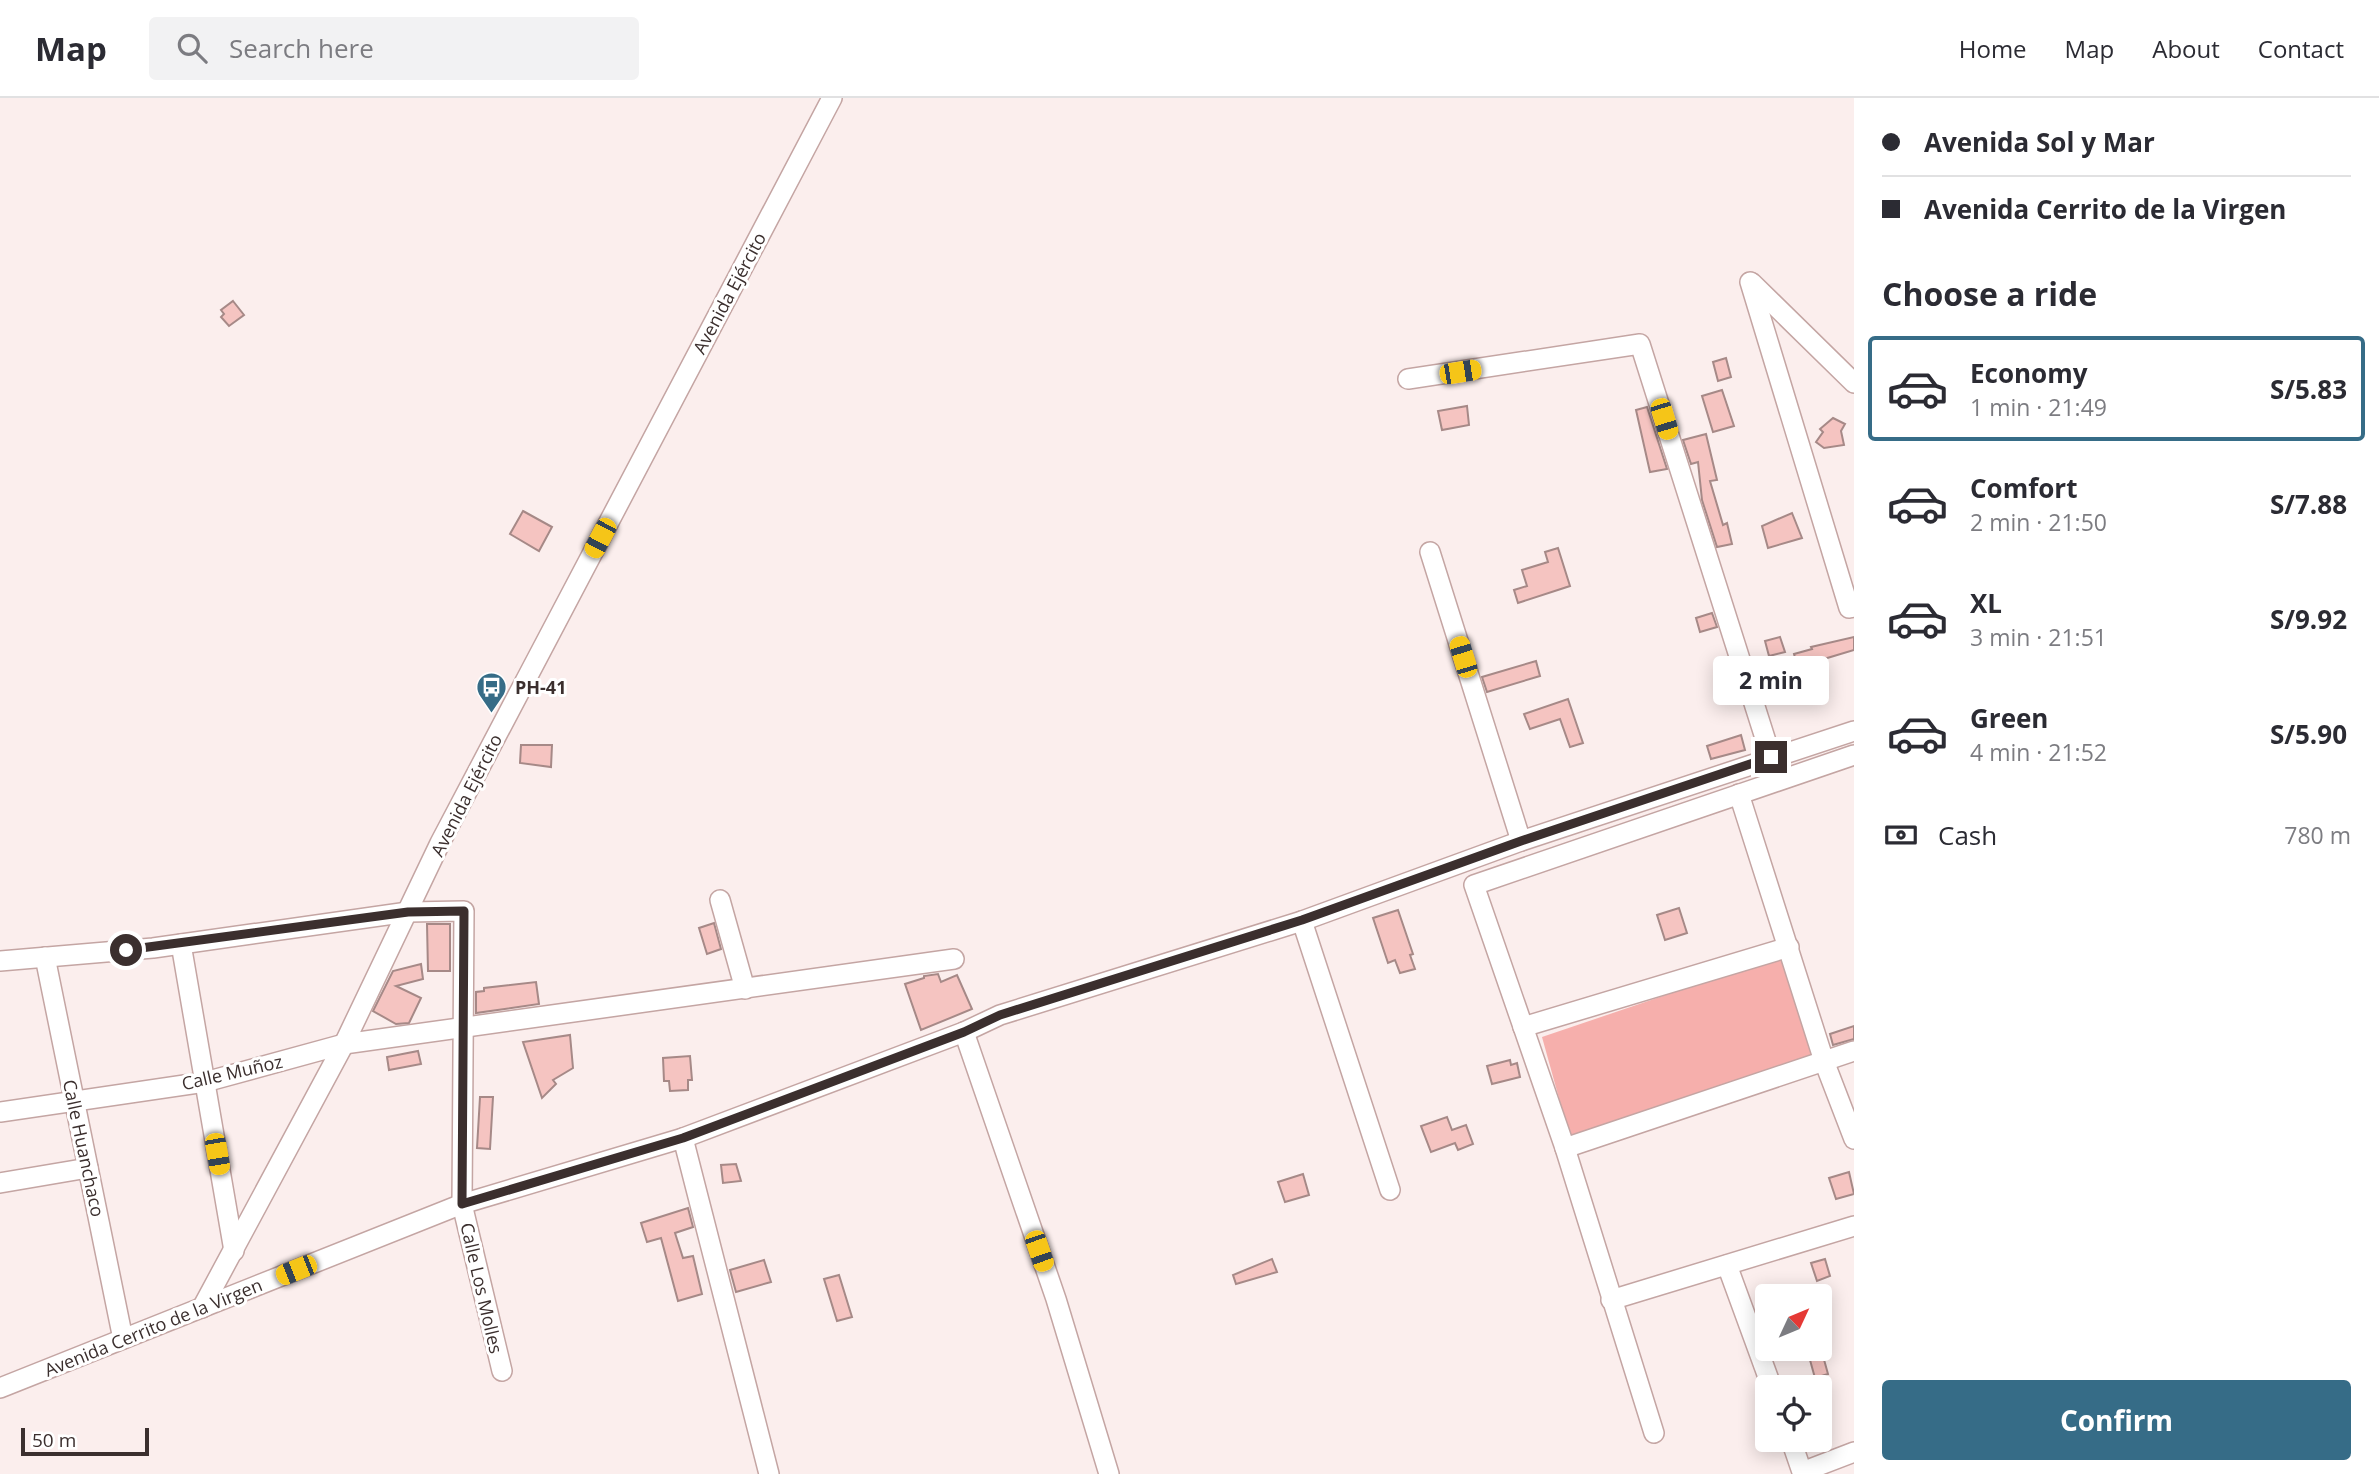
<!DOCTYPE html>
<meta charset="utf-8">
<style>
:root{--surface:#fff;--page:#f2f2f3;--text:#2b2b33;--muted:#7c7c81;--line:#e1e1e2;--accent:#366c87}
body{margin:0;font-family:"Open Sans",sans-serif;background:var(--page);color:var(--text);height:100vh;display:flex;flex-direction:column;font-size:26px;white-space:nowrap}
*{box-sizing:border-box;margin:0}
p{font-size:23px;color:var(--muted)}
.icon{flex:none;width:38px;height:38px;fill:none;stroke:currentColor;stroke-width:2;stroke-linecap:round;stroke-linejoin:round}
.map{position:relative;flex:1;overflow:hidden}
.drawer{display:flex;flex-direction:column;background:var(--surface);width:525px}
.drawer>*{flex:none}
.guide{display:grid;align-content:center;height:154px;padding:0 28px;background:var(--surface)}
.needle{width:46px;rotate:46deg}
.buttons{position:absolute;left:1755px;top:1186px;display:grid;gap:14px}
.buttons a{display:grid;place-items:center;width:77px;height:77px;border-radius:7px;background:var(--surface);box-shadow:0 4px 18px #0003;font-size:35px}
.scale{position:absolute;left:21px;bottom:18px;width:128px;box-sizing:border-box;padding-left:7px;border:4px solid #3b2f2e;border-top:0;font-size:19px;line-height:24px;white-space:nowrap;color:#3b2f2e;-webkit-text-stroke:5px #fff;paint-order:stroke}
.end{position:absolute;width:32px;height:32px;margin:-16px;border:9px solid #3b2f2e;background:#fff;box-shadow:0 0 0 4px #fff}
.from{border-radius:50%}
.bubble{position:absolute;height:49px;border-radius:7px;background:var(--surface);box-shadow:0 4px 18px #0003;font-size:23px;font-weight:700;line-height:49px;text-align:center}
.car{position:absolute;width:21px;height:42px;margin:-21px -10px;border-radius:9px;box-shadow:0 0 5px 2px #0007;background:linear-gradient(#f5c518 24%,#345 0 40%,#f5c518 0 76%,#345 0 86%,#f5c518 0)}
.guide b{display:flex;align-items:center;gap:24px;height:66px;font-size:26px}
.guide b+b{border-top:2px solid var(--line)}
.guide i{width:18px;height:18px;background:var(--text)}
ul{padding:0;list-style:none}
li{display:flex;align-items:center;gap:21px;height:105px;margin:0 14px 10px;padding:0 14px;border:4px solid transparent;border-radius:7px}
li div{flex:1}
li b{display:block;font-size:26px}
li em{font-style:normal;font-weight:700}
li.selected{border-color:var(--accent)}
li>.icon{width:63px;height:63px;stroke-width:1.5}
h2{padding:0 28px;font-size:32px;line-height:84px}
.pay{display:flex;align-items:center;gap:18px;height:77px;padding:0 28px;font-size:26px}
.pay p{margin-inline-start:auto}
.primary-button{display:flex;gap:14px;margin-top:auto;padding:14px 28px}
.primary-button a{flex:1;height:80px;border-radius:7px;background:var(--accent);color:#fff;font-size:28px;font-weight:700;line-height:80px;text-align:center}
header{display:flex;align-items:center;gap:42px;box-sizing:border-box;height:98px;padding:0 35px;background:var(--surface);border-bottom:2px solid var(--line)}
header strong{font-size:33px}
nav{display:flex;gap:38px;margin-inline-start:auto;font-size:24px}
.search{width:490px;height:63px;background:var(--page);display:flex;align-items:center;gap:18px;box-sizing:border-box;padding:0 24px;border-radius:7px;color:var(--muted);font-size:26px}
main{display:flex;flex:1;min-height:0}
.map>svg:first-child{display:block}
</style>
<header>
<strong>Map</strong>
<div class="search"><svg class="icon" aria-label="search" viewBox="0 0 24 24"><circle cx="10" cy="10" r="6"/><path d="M15 15l6 6"/></svg>Search here</div>
<nav><a>Home</a><a>Map</a><a>About</a><a>Contact</a></nav>
</header>
<main>
<div class="map">
<svg width="1854" height="1376" viewBox="0 0 1854 1376">
<rect width="100%" height="100%" fill="#fbeeed"/>
<path fill="#f6afac" d="M1784,857L1814,961L1570,1040L1542,939Z"/>
<g fill="#f5c4c1" stroke="#a68987" stroke-width="2">
<path d="M233,203L244,217L229,228L221,219L224,216L221,212Z"/>
<path d="M1726,260L1731,279L1718,283L1713,264Z"/>
<path d="M1722,292L1734,328L1713,334L1702,298Z"/>
<path d="M1467,308L1469,327L1442,332L1438,313Z"/>
<path d="M1647,309L1667,371L1650,374L1636,312Z"/>
<path d="M1833,320L1845,326L1841,333L1844,347L1824,350L1816,344L1823,334L1820,331Z"/>
<path d="M1706,336L1717,382L1710,383L1723,427L1727,425L1732,446L1717,449L1702,402L1698,364L1691,366L1683,342Z"/>
<path d="M523,413L552,429L539,453L510,436Z"/>
<path d="M1792,415L1802,440L1768,450L1762,428Z"/>
<path d="M1558,450L1570,488L1518,505L1514,492L1527,488L1522,472L1548,464L1545,454Z"/>
<path d="M1712,515L1717,529L1700,534L1696,520Z"/>
<path d="M1780,539L1785,554L1769,558L1765,543Z"/>
<path d="M1854,539V552L1824,561L1825,565L1799,574L1794,556L1812,551L1811,549Z"/>
<path d="M1536,563L1540,578L1487,594L1482,579Z"/>
<path d="M1568,601L1583,645L1570,649L1560,621L1530,631L1524,616Z"/>
<path d="M1741,637L1745,652L1711,661L1707,648Z"/>
<path d="M521,647H552L551,669L520,665Z"/>
<path d="M1679,810L1687,835L1665,842L1657,817Z"/>
<path d="M1398,812L1413,856L1410,857L1415,871L1400,875L1395,862L1388,865L1373,820Z"/>
<path d="M714,825L721,851L707,856L699,830Z"/>
<path d="M427,826H450V873H428Z"/>
<path d="M421,866L423,881L396,888L421,900L409,925L396,926L373,913L393,873Z"/>
<path d="M938,876L941,884L957,877L972,911L921,932L905,886L924,880V878Z"/>
<path d="M536,884L539,906L476,915V894L484,893V890Z"/>
<path d="M1854,928V941L1833,947L1830,936Z"/>
<path d="M570,937L573,970L553,982L556,986L542,1000L523,944Z"/>
<path d="M418,953L421,966L389,972L387,959Z"/>
<path d="M690,958L692,982H688V992L670,993L669,983H664L663,960Z"/>
<path d="M1510,962L1511,967L1517,965L1520,979L1492,986L1487,968Z"/>
<path d="M480,999H493L490,1051L477,1050Z"/>
<path d="M1447,1019L1452,1032L1466,1027L1473,1046L1458,1052L1455,1045L1431,1054L1421,1028Z"/>
<path d="M736,1066L741,1083L723,1085L721,1067Z"/>
<path d="M1849,1074L1854,1096L1836,1101L1829,1080Z"/>
<path d="M1303,1076L1309,1097L1285,1104L1278,1084Z"/>
<path d="M688,1110L693,1129L675,1135L683,1160L693,1158L702,1196L678,1203L661,1140L647,1144L641,1125Z"/>
<path d="M1272,1161L1277,1174L1236,1186L1233,1177Z"/>
<path d="M1825,1161L1830,1178L1817,1183L1811,1165Z"/>
<path d="M764,1162L771,1184L736,1194L730,1172Z"/>
<path d="M839,1177L852,1219L837,1223L824,1181Z"/>
<path d="M1823,1258L1828,1276L1815,1280L1810,1262Z"/>
</g>
<g fill="none" stroke-linecap="round" stroke-linejoin="round">
<defs>
<g id="minor">
<path d="M1750,184L1849,510L1854,509"/>
<path d="M1752,185L1854,285"/>
<path d="M1408,281L1640,246L1771,659"/>
<path d="M1430,454L1521,743"/>
<path d="M1739,696L1824,963L1854,1041"/>
<path d="M720,802L745,891"/>
<path d="M1302,823L1390,1092"/>
<path d="M181,846L234,1153"/>
<path d="M45,859L123,1241"/>
<path d="M0,863L153,850L408,814L464,813L462,1106L502,1273"/>
<path d="M1523,929L1789,849"/>
<path d="M964,934L1056,1201L1109,1376"/>
<path d="M0,1014L205,984L344,946L954,861"/>
<path d="M683,1040L769,1376"/>
<path d="M1565,1050L1854,953"/>
<path d="M0,1085L88,1070"/>
<path d="M1727,1167L1772,1290"/>
<path d="M1611,1202L1854,1128"/>
<path d="M202,1210L344,946L440,745L832,0"/>
<path d="M0,1290L462,1106L683,1040L964,934L1000,917L1302,823L1521,743L1854,633"/>
<path d="M1654,1335L1565,1050L1474,787L1854,657"/>
<path d="M1791,1342L1802,1374L1854,1354"/>
</g>
</defs>
<use href="#minor" stroke="#c4a5a3" stroke-width="22"/>
<use href="#minor" stroke="#fff" stroke-width="19"/>
</g>
<g fill="none" stroke-linecap="round" stroke-linejoin="round">
<path stroke="#3b2f2e" stroke-width="9" d="M126,852L408,814L464,813L462,1106L683,1040L964,934L1000,917L1302,822L1521,743L1771,659"/>
</g>
<defs>
<symbol id="bus-pin" viewBox="-11 -11 22 30"><path d="M0 17L-7.5 6A9.5 9.5 0 1 1 7.5 6Z" fill="#366c87" stroke="#fff"/><path d="M-5-6H5V4H4V6H2V4H-2V6H-4V4H-5ZM-3.5-4V0h7V-4ZM-3.5 1.2v1.5H-2V1.2ZM2 1.2v1.5H3.5V1.2Z" fill="#fff"/></symbol>
</defs>
<g fill-rule="evenodd">
<use href="#bus-pin" x="474" y="572" width="35" height="47"/>
</g>
<g text-anchor="middle" dominant-baseline="central" stroke-width="6" stroke-linejoin="round" paint-order="stroke">
<g font-size="18" fill="#3b2f2e" stroke="#fff">
<text transform="translate(729 195) rotate(-62)">Avenida Ejército</text>
<text transform="translate(466 697) rotate(-63)">Avenida Ejército</text>
<text transform="translate(232 974) rotate(-13)">Calle Muñoz</text>
<text transform="translate(84 1050) rotate(78)">Calle Huanchaco</text>
<text transform="translate(482 1190) rotate(77)">Calle Los Molles</text>
<text transform="translate(153 1229) rotate(-22)">Avenida Cerrito de la Virgen</text>
</g>
<g font-size="18" font-weight="bold" fill="#3b2f2e" stroke="#fff" text-anchor="start">
<text x="515" y="589">PH-41</text>
</g>
</g>
</svg>
<div class="buttons">
<a><svg class="needle" viewBox="-14 -14 28 28"><path d="M0-13l5 13h-10z" fill="#e53935"/><path d="M0 13l5-13h-10z" fill="#7c7c81"/></svg></a>
<a><svg class="icon" aria-label="locate" viewBox="0 0 24 24"><circle cx="12" cy="12" r="6"/><path d="M12 2v4M12 18v4M2 12h4M18 12h4"/></svg></a>
</div>
<div class="scale">50 m</div>
<i class="end from" style="left:126px;top:852px"></i>
<i class="end" style="left:1771px;top:659px"></i>
<div class="bubble" style="left:1713px;top:558px;width:116px">2 min</div>
<i class="car" style="left:1460px;top:274px;rotate:81deg"></i>
<i class="car" style="left:1664px;top:321px;rotate:163deg"></i>
<i class="car" style="left:600px;top:440px;rotate:208deg"></i>
<i class="car" style="left:1463px;top:559px;rotate:343deg"></i>
<i class="car" style="left:217px;top:1056px;rotate:170deg"></i>
<i class="car" style="left:1039px;top:1153px;rotate:161deg"></i>
<i class="car" style="left:296px;top:1172px;rotate:248deg"></i>
</div>
<section class="drawer">
<div class="guide">
<b><i class="from"></i>Avenida Sol y Mar</b>
<b><i></i>Avenida Cerrito de la Virgen</b>
</div>
<h2>Choose a ride</h2>
<ul>
<li class="selected"><svg class="icon" aria-label="car" viewBox="0 0 24 24"><path d="M5 17H2v-5l4-1 3-4h7l3 4 3 1v5h-3M9 17h6M6 11h13"/><circle cx="7" cy="17" r="2"/><circle cx="17" cy="17" r="2"/></svg><div><b>Economy</b><p>1 min · 21:49</p></div><em>S/5.83</em></li>
<li><svg class="icon" aria-label="car" viewBox="0 0 24 24"><path d="M5 17H2v-5l4-1 3-4h7l3 4 3 1v5h-3M9 17h6M6 11h13"/><circle cx="7" cy="17" r="2"/><circle cx="17" cy="17" r="2"/></svg><div><b>Comfort</b><p>2 min · 21:50</p></div><em>S/7.88</em></li>
<li><svg class="icon" aria-label="car" viewBox="0 0 24 24"><path d="M5 17H2v-5l4-1 3-4h7l3 4 3 1v5h-3M9 17h6M6 11h13"/><circle cx="7" cy="17" r="2"/><circle cx="17" cy="17" r="2"/></svg><div><b>XL</b><p>3 min · 21:51</p></div><em>S/9.92</em></li>
<li><svg class="icon" aria-label="car" viewBox="0 0 24 24"><path d="M5 17H2v-5l4-1 3-4h7l3 4 3 1v5h-3M9 17h6M6 11h13"/><circle cx="7" cy="17" r="2"/><circle cx="17" cy="17" r="2"/></svg><div><b>Green</b><p>4 min · 21:52</p></div><em>S/5.90</em></li>
</ul>
<div class="pay"><svg class="icon" aria-label="cash" viewBox="0 0 24 24"><path d="M3 7h18v10H3z"/><circle cx="12" cy="12" r="2"/></svg>Cash<p>780 m</p></div>
<div class="primary-button"><a>Confirm</a></div>
</section>
</main>
